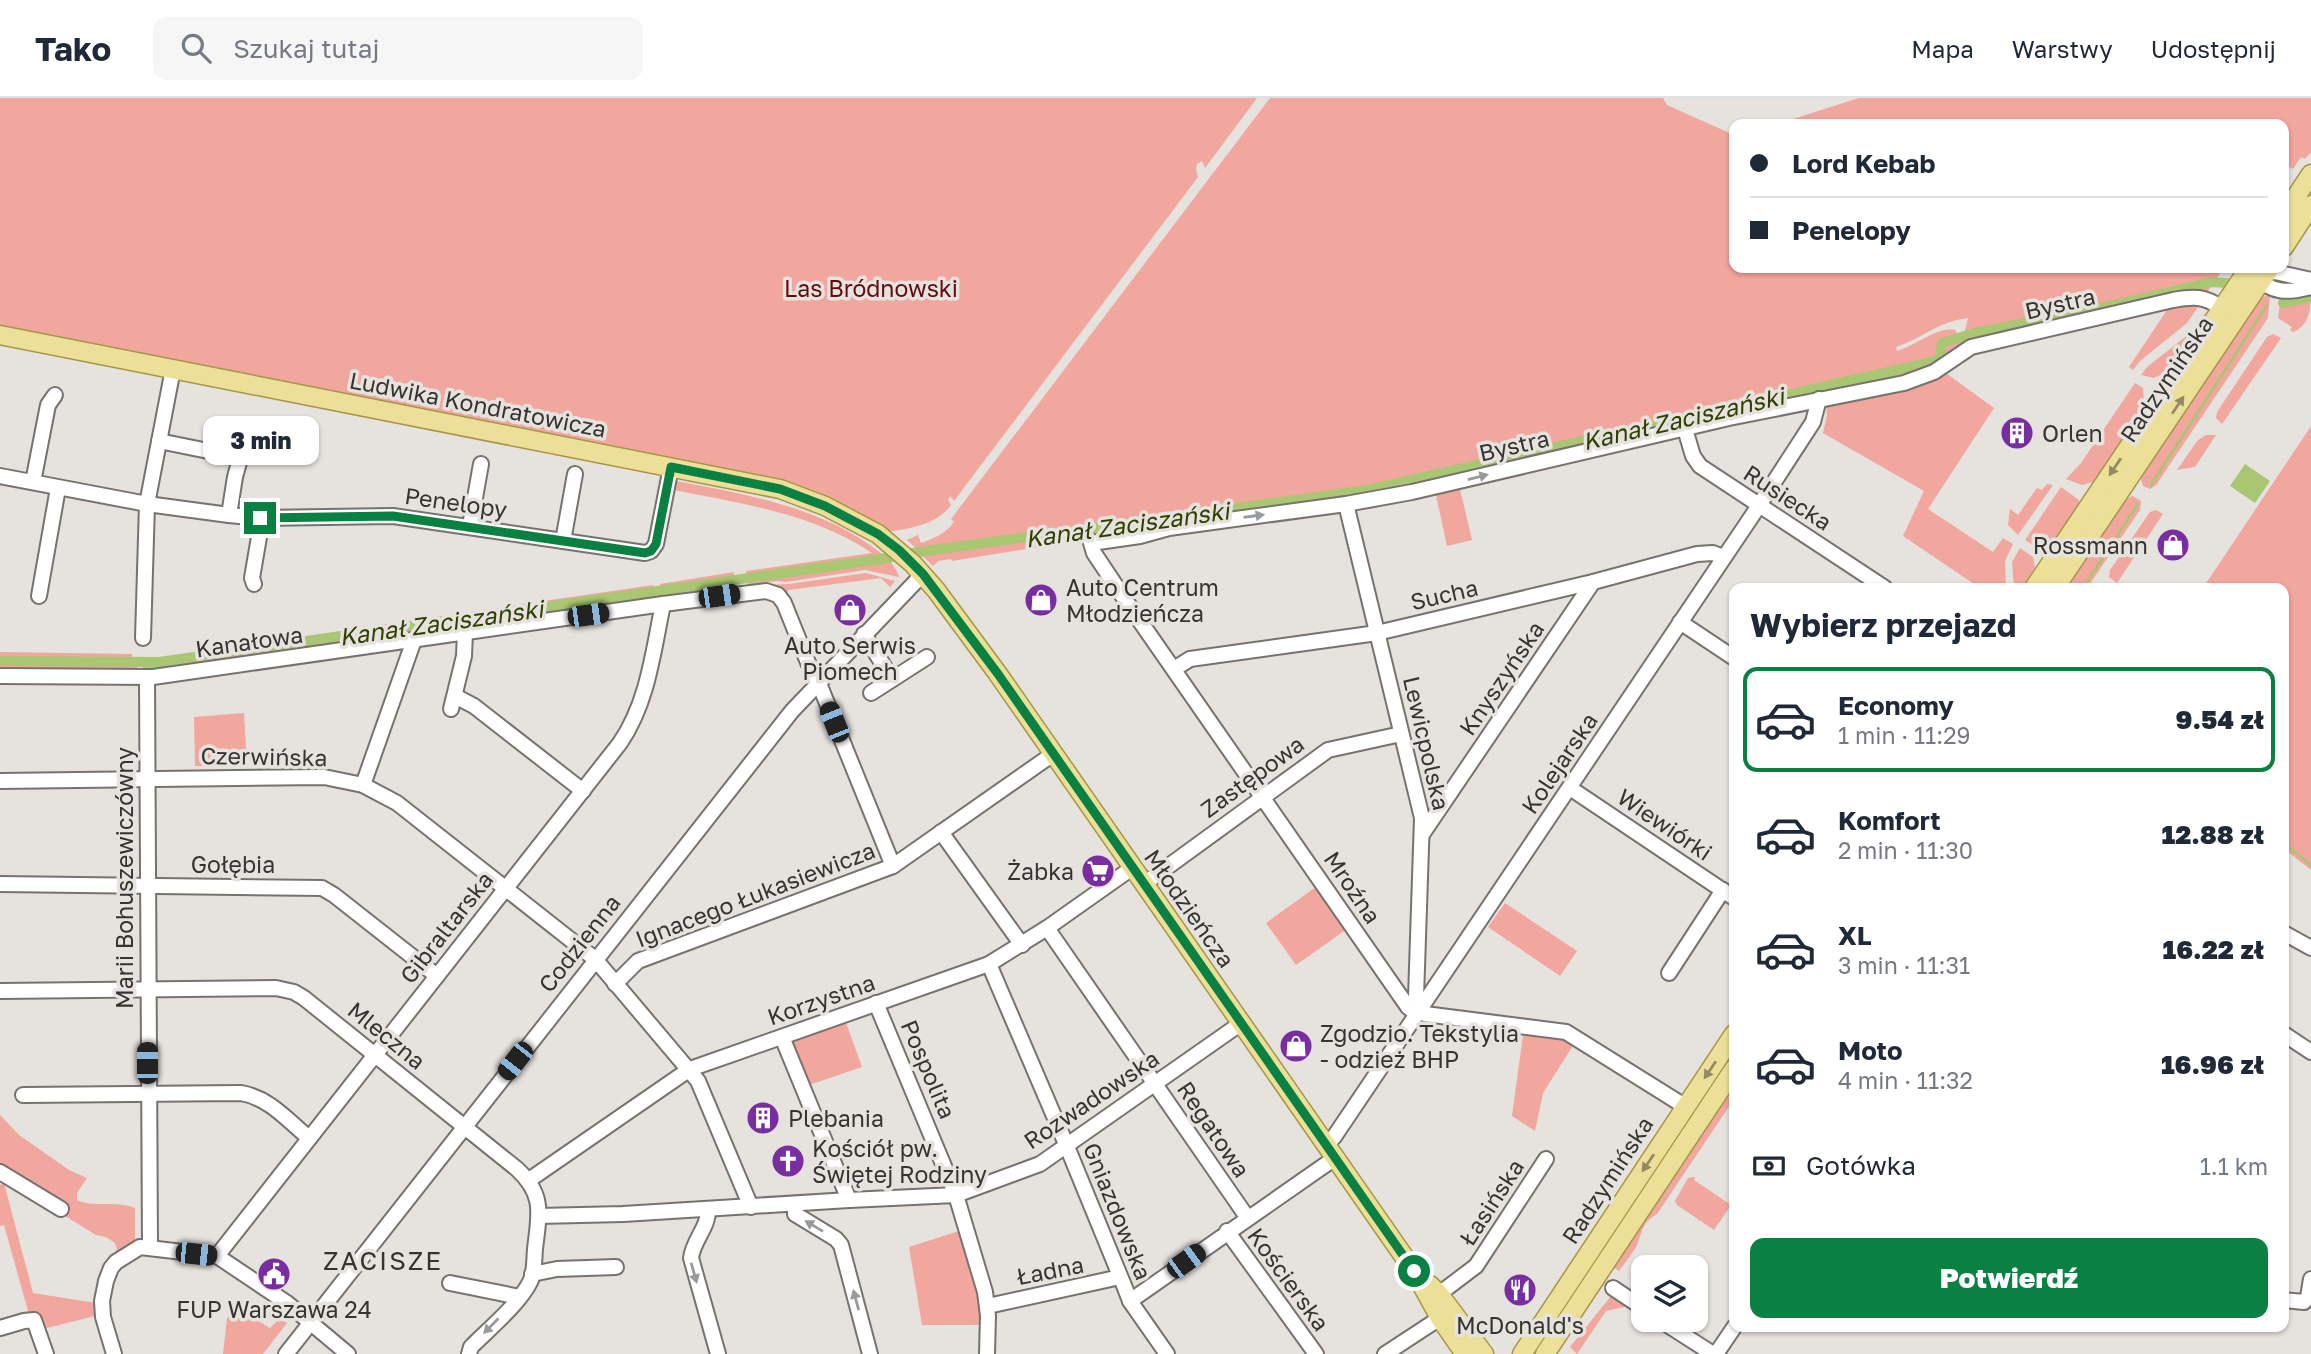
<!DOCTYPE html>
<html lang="pl">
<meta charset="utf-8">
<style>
:root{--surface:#fff;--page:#f6f6f7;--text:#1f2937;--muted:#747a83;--line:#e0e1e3;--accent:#0b8043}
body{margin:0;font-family:"Golos Text",sans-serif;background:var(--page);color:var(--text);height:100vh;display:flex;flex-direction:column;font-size:26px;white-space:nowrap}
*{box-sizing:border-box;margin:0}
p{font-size:23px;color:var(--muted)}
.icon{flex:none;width:38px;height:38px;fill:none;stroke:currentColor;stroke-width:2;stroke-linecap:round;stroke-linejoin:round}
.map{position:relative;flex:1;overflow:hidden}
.panel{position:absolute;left:1729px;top:485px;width:560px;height:749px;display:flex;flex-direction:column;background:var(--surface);border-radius:14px;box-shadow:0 2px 5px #0004}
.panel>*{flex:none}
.hud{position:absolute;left:1729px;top:21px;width:560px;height:154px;border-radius:14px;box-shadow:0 2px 5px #0004;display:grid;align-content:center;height:154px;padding:0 21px;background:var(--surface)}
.controls{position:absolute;left:1631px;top:1157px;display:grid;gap:14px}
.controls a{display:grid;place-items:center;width:77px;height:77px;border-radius:14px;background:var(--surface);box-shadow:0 2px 5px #0004;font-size:35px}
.end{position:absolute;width:32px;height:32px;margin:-16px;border:9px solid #0b8043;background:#fff;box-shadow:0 0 0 4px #fff}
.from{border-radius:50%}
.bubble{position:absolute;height:49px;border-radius:14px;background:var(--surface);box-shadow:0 2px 5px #0004;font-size:23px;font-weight:800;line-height:49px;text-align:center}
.car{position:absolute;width:21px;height:42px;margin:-21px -10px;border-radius:9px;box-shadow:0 0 5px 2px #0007;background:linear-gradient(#222 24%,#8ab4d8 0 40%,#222 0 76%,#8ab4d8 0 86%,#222 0)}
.hud b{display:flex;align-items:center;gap:24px;height:66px;font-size:26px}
.hud b+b{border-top:2px solid var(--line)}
.hud i{width:18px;height:18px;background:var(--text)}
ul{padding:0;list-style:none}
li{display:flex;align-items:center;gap:21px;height:105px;margin:0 14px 10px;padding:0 7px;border:4px solid transparent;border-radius:14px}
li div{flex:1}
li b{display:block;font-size:26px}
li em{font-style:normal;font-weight:800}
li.selected{border-color:var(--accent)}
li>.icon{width:63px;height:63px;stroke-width:1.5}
h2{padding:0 21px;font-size:32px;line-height:84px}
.pay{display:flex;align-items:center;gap:18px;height:77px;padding:0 21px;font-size:26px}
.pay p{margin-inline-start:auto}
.primary-button{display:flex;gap:14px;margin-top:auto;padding:14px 21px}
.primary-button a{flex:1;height:80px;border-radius:14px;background:var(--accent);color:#fff;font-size:28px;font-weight:800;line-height:80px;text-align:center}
header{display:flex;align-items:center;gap:42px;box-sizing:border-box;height:98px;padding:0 35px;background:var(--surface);border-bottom:2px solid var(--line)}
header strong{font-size:33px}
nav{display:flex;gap:38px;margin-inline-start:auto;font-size:24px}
.search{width:490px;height:63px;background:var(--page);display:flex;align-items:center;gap:18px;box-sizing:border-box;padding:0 24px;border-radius:14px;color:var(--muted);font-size:26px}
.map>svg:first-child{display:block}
</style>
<header>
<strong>Tako</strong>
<div class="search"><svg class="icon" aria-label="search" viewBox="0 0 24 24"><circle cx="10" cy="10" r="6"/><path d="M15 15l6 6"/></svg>Szukaj tutaj</div>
<nav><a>Mapa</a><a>Warstwy</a><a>Udostępnij</a></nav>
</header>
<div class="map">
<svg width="2311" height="1256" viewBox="0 0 2311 1256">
<rect width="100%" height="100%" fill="#e6e2de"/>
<g fill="#f1a69e">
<path d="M0,0H1257L1205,70L1202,63L1197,66L1196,71L1198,79L954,403L950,398L948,402L951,407C938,425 914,430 893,433H887L839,408L157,262L158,258L107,248L106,252L0,231Z"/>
<path d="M1270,0H1663L1667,7L1734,37V170H2224L2207,194H2192L1973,241L1965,232L1968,220C1936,224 1924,240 1896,249L1897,253C1914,248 1941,227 1955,232L1959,238L1941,245L1939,258L1936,262L1374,389L918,452L907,442L918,437L921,445C935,440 945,436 954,424L951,421Z"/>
<path d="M1859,0H2311V54L2305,61L2301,59L2293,71L2290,69L2284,78V26H1777Z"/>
<path d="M2311,193C2311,209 2310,228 2293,234L2290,232L2292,229L2278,220L2281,197Z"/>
<path d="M2270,196L2268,220L2156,387L2150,391L2143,388L2141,382L2142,378L2261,200Z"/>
<path d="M2202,203L2187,225L2140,263L2133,272L2129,269L2171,206Z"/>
<path d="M2208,210L2166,274L2154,280L2141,277L2147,269L2189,236Z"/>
<path d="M2273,236L2281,240L2222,326L2216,320L2217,314L2267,239Z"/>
<path d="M1962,241V250L1926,273L1822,297L1820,291L1937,265L1942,260L1943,246Z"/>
<path d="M1943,273L1994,310L1928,411L1993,454L2003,440L2013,446L2005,463L2006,490H1980L1903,438L1924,393L1823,335L1827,317L1826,304Z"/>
<path d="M2135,285L2143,290L2144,308L2093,384L2082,387L2066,381L2081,365Z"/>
<path d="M1814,293L1815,299L1382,395L1381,391Z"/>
<path d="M2311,328V772L2284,751V490H2203Z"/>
<path d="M2206,337H2216L2195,369L2177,372L2198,342Z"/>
<path d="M676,383C744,396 812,407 870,447C882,456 895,465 899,479L865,472L786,484L777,483L748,487L746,473L872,455C812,415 743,406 674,392Z"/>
<path d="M2047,386L2053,387L2018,437L2008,427L2010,411L2018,417L2037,390L2042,392Z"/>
<path d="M2061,389L2079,402V406L2045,455L2025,442Z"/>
<path d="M1460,391L1472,442L1447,448L1436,397Z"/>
<path d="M1374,392L1375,396L1181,426L1180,420L1125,428L1126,436L1108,439L1106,430Z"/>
<path d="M2132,398L2141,403L2140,412L2087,490H2067L2127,401Z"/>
<path d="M2156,412L2163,416L2117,485L2109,479L2110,472L2150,414Z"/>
<path d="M1100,430L1101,440L1056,442L1057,446L952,463L951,461L938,463L933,468L920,455Z"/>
<path d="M2020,450L2033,459L2035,469L2023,490H2014L2012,464Z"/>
<path d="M734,474V491L679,499V496L661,498L660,486Z"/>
<path d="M866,475L895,483L890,489L881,480L788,492L787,498L763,487L789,486Z"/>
<path d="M653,487L655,499L639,502V505L166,573L165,569L143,572L144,560H157Z"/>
<path d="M0,554L132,556V559H137V572L0,574Z"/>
<path d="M244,615L247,668H195L194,619Z"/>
<path d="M1316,789L1347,831L1296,867L1266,825Z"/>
<path d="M1505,805L1577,853L1560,878L1488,829Z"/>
<path d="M846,925L862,969L809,987L791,943Z"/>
<path d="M1523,937L1568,942L1574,946L1543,995L1535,1033L1512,1018Z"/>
<path d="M1727,998L1732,999V1004L1657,1116C1640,1126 1643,1135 1636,1149C1631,1157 1625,1165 1619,1173L1613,1169Z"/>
<path d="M0,1017L19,1037L69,1072L87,1080L77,1095V1102C93,1110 115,1102 135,1110V1144L114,1156L117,1151L115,1145L106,1139L96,1137L62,1116L0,1071Z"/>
<path d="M1693,1079H1695L1694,1082L1731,1107L1714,1132L1677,1107L1675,1103L1688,1080Z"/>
<path d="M4,1085L33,1195L96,1205L95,1218L43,1231L19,1216L28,1213L4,1127L0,1128V1087Z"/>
<path d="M959,1133L979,1204V1227H922L909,1149Z"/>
<path d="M1611,1198L1629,1208L1606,1213L1577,1256L1570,1249Z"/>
<path d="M239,1211L270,1230L280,1220L287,1225L263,1256H223L227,1220Z"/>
</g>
<path fill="#a9c772" d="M2245,366L2270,383L2255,405L2230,388Z"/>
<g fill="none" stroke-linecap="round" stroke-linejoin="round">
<g stroke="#a9c772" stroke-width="2.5">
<path d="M2151,387L2267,207"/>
<path d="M2083,490L2138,406"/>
<path d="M2284,745L2311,767"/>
</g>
<g stroke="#a9c772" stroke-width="10">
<path d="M2283,205L2311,199"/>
<path d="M0,563L159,564L875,462L919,454L1367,392L1936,263L1940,260L1942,245L1974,235L2092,212L2212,184L2227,185"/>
</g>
<defs>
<g id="minor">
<path d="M2261,171L2311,182"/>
<path d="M2255,178C2272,196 2289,195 2311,189"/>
<path d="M1685,331L1693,358L1700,368L1885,490"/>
<path d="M159,343L223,356"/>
<path d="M0,378L147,406L229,417L260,420L393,418L645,455L651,453L656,446L671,369"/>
<path d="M33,384L48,307L55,297"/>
<path d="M1346,406L1422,720L1416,899"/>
<path d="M229,417L235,379L246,339"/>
<path d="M470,428L481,366"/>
<path d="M563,443L575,376"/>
<path d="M254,486L252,480L259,439L260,420"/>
<path d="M39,498L58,390"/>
<path d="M1680,524L1734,560"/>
<path d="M864,536L892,581"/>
<path d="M143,540L147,406L173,271"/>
<path d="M1174,571L1190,561L1377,535L1593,484L1697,456L1713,455L1723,459"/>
<path d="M0,578L153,579L663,506L766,493L778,497L784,505L809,567L818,583L893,768"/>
<path d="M147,580L150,1149"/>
<path d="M871,595L927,559"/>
<path d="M455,598L474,608L583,693"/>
<path d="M451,611L464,558L465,534"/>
<path d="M0,683L324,679L363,687L397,705L595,861L698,983L751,1109"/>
<path d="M363,687L414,542"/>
<path d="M1570,690L1734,800"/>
<path d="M941,734L1022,847"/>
<path d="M1423,735L1593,484"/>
<path d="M0,786L322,790L334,797L437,878"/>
<path d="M1144,786L1328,652L1401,636"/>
<path d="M1047,830L1247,1119"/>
<path d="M2284,835L2311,850"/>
<path d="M989,866L1066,1046L1125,1190L1130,1203L1167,1256"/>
<path d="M1669,875L1723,792"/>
<path d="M615,886L638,863L893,768L1053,656"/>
<path d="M0,893L276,890L294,894L304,900L517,1071C545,1097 539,1116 535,1151C534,1161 535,1175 530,1184C519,1206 489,1231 471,1249L469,1256"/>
<path d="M876,905L956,1097L985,1194L988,1218L987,1256"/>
<path d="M2284,936L2311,954"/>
<path d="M782,939L849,1102"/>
<path d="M23,997L241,995C270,1000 288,1023 309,1040"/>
<path d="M1686,1009L1566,934L1425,916L1413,913L1408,909L1126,503L1094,455L1091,445L1140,438L1169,430L1346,406L1412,394L1729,320L1904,285L1934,274L1971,249L2173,202C2194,198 2204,198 2222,210"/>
<path d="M1326,1047L1334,1039L1752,418L1813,324L1819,301"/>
<path d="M0,1074L61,1111"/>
<path d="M529,1082L690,971L989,866L1047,830L1132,770"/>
<path d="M795,1106V1116L836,1141L841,1147L870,1256"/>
<path d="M708,1111C709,1129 693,1142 691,1160L718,1256"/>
<path d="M539,1118L623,1116L849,1102L956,1097L1040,1066L1240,926"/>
<path d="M1227,1133L1316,1256"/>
<path d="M217,1158L620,645C648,604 653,554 663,506"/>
<path d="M532,1176L557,1171L616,1169"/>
<path d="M450,1185L520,1199"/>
<path d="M1613,1190L1643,1210"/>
<path d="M1439,1196L1476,1168L1546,1061"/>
<path d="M2284,1202L2304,1204L2308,1199L2311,1181"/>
<path d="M1130,1203L1335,1060"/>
<path d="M988,1208L1120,1179"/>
<path d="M1660,1222L1713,1256"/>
<path d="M0,1230L24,1223L34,1222L46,1256"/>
<path d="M114,1256L103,1219L102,1203L106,1183L111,1170L116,1164L140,1149L217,1158L287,1205L348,1256"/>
<path d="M286,1256L792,613L923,476"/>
<path d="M1385,1256L1440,1220"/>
<path d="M1716,1256L1735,1228"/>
</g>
<g id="major">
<path d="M2284,117L2311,76"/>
<path d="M2284,149L2311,107"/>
<path d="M0,237L780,391L825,408L878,436L913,466L936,492L998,576L1414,1173L1440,1220L1465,1256"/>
<path d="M2034,490L2249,170"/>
<path d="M2055,490L2270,170"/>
<path d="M1430,1187L1439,1196L1484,1256"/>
<path d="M1522,1256L1734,936"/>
<path d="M1545,1256L1734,971"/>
</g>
</defs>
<use href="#minor" stroke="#76736f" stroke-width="18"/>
<use href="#major" stroke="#a49647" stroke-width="21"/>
<use href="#minor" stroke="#fff" stroke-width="14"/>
<use href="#major" stroke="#ece098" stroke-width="18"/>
</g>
<defs><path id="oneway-solid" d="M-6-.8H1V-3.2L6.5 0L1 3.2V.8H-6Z" transform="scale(1.75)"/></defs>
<g fill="#918a65">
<use href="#oneway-solid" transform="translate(2178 307) rotate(-56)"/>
<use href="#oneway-solid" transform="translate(2115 369) rotate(124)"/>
<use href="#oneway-solid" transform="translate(1710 972) rotate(124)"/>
<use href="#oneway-solid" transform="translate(1648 1065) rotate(124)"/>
</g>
<g fill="#9a9a98">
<use href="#oneway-solid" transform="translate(1478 379) rotate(-14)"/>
<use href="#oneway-solid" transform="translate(1254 418) rotate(-8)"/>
<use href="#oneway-solid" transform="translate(814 1128) rotate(-149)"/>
<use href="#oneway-solid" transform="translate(694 1175) rotate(74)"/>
<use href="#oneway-solid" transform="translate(856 1202) rotate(-105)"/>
<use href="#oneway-solid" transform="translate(491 1228) rotate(135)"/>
</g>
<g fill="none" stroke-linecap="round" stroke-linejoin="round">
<path stroke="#0b8043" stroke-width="9" d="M260,420L393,418L645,455L651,453L656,446L671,369L780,391L825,408L878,436L899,452L923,476L998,576L1414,1173"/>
</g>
<defs>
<symbol id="building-disc" viewBox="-11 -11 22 22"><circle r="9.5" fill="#782ea0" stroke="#e6e2de"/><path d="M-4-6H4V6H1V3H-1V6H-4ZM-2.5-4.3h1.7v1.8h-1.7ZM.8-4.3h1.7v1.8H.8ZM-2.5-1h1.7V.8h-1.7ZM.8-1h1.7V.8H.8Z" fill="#fff"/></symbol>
<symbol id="shop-disc" viewBox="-11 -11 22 22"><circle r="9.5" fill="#782ea0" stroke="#e6e2de"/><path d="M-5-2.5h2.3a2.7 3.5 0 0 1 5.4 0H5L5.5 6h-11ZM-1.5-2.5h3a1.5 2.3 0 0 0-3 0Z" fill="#fff"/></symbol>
<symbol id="supermarket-disc" viewBox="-11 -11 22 22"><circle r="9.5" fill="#782ea0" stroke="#e6e2de"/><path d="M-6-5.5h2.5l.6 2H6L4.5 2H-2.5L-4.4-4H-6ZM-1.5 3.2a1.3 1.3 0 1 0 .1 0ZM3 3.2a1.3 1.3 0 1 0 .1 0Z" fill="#fff"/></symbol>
<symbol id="church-disc" viewBox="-11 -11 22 22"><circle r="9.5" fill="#782ea0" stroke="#e6e2de"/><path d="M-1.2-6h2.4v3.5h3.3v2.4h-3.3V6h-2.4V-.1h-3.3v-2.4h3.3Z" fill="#fff"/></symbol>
<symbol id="civic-disc" viewBox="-11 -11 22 22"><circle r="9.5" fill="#782ea0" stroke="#e6e2de"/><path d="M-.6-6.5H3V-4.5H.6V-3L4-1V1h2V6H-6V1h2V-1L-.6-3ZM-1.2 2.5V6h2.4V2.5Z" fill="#fff"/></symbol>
<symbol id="restaurant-disc" viewBox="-11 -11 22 22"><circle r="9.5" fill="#782ea0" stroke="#e6e2de"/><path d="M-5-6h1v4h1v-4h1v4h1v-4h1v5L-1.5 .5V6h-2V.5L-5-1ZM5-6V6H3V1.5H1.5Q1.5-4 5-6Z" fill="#fff"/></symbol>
</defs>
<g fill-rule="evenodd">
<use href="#building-disc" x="1998" y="316" width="38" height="38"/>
<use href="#shop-disc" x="2154" y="428" width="38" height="38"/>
<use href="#shop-disc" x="1022" y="483" width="38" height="38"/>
<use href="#shop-disc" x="831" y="493" width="38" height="38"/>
<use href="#supermarket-disc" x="1079" y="754" width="38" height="38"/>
<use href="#shop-disc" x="1277" y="929" width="38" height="38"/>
<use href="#building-disc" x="744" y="1001" width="38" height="38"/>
<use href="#church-disc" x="769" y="1044" width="38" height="38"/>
<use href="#civic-disc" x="255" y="1157" width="38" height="38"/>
<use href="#restaurant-disc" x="1501" y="1173" width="38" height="38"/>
</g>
<g text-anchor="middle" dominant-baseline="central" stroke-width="7" stroke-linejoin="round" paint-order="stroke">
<g font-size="23" fill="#610b0f" stroke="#e6e2de">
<text x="871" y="190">Las Bródnowski</text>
</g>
<g font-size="23" fill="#363432" stroke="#e6e2de">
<text transform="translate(2060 205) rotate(-13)">Bystra</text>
<text transform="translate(2166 281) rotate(-56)">Radzymińska</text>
<text transform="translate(478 306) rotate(11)">Ludwika Kondratowicza</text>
<text transform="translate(1514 347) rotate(-13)">Bystra</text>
<text transform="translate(1788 399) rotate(33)">Rusiecka</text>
<text transform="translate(456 404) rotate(8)">Penelopy</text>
<text transform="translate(1444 496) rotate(-13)">Sucha</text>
<text transform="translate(249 543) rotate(-8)">Kanałowa</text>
<text transform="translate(1501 580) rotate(-56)">Knyszyńska</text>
<text transform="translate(1427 645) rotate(77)">Lewicpolska</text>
<text transform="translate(264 658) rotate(1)">Czerwińska</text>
<text transform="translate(1559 665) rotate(-56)">Kolejarska</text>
<text transform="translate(1252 678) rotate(-36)">Zastępowa</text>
<text transform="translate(1665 726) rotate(34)">Wiewiórki</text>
<text x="233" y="766">Gołębia</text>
<text transform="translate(124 780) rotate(-90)">Marii Bohuszewiczówny</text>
<text transform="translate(1353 789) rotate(56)">Mroźna</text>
<text transform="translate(755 796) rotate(-21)">Ignacego Łukasiewicza</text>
<text transform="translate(1190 810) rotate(55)">Młodzieńcza</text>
<text transform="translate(446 829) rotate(-52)">Gibraltarska</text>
<text transform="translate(579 845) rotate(-52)">Codzienna</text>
<text transform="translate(821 901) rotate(-19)">Korzystna</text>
<text transform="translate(387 937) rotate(39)">Mleczna</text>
<text transform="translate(929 971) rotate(67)">Pospolita</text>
<text transform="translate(1091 1001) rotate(-34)">Rozwadowska</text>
<text transform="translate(1214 1031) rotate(56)">Regatowa</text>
<text transform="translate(1607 1082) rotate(-57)">Radzymińska</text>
<text transform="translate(1491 1104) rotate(-57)">Łasińska</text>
<text transform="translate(1118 1113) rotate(68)">Gniazdowska</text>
<text transform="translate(1050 1172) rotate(-11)">Ładna</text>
<text transform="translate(1289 1181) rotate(54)">Kościerska</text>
</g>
<g font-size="23" fill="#363432" stroke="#e6e2de" text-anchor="start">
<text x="2042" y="335">Orlen</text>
<text x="2148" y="447" text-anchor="end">Rossmann</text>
<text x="1066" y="489">Auto Centrum<tspan x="1066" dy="26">Młodzieńcza</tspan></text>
<text x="850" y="547" text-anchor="middle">Auto Serwis<tspan x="850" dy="26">Piomech</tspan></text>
<text x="1074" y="773" text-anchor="end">Żabka</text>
<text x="1320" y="935">Zgodzio. Tekstylia<tspan x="1320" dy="26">- odzież BHP</tspan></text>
<text x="788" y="1020">Plebania</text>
<text x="812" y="1050">Kościół pw.<tspan x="812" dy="26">Świętej Rodziny</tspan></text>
<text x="274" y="1211" text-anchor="middle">FUP Warszawa 24</text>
<text x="1520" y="1227" text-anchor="middle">McDonald's</text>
</g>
<g font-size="24" font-style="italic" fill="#2f4100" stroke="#e6e2de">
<text transform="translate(1683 320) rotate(-13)">Kanał Zaciszański</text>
<text transform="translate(1127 426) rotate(-8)">Kanał Zaciszański</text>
<text transform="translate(441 524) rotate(-8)">Kanał Zaciszański</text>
</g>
<g font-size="26" letter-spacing="2" fill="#363432" stroke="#e6e2de">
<text x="383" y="1162">ZACISZE</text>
</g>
</g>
</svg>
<div class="controls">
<a><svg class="icon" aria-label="layers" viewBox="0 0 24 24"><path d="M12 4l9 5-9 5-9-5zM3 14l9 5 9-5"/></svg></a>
</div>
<i class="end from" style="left:1414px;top:1173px"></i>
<i class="end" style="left:260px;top:420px"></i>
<div class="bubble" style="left:203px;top:318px;width:116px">3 min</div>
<i class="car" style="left:719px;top:498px;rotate:82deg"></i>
<i class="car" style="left:588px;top:517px;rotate:82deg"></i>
<i class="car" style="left:834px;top:624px;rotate:338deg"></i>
<i class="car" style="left:515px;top:963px;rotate:218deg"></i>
<i class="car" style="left:147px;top:965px;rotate:0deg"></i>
<i class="car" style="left:196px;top:1156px;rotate:96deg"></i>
<i class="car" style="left:1186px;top:1163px;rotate:54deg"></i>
<div class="hud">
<b><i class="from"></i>Lord Kebab</b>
<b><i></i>Penelopy</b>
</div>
<section class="panel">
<h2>Wybierz przejazd</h2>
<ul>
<li class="selected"><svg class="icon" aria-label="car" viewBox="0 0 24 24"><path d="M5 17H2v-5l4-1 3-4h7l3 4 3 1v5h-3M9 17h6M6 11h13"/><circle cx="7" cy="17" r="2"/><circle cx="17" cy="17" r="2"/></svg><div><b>Economy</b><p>1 min · 11:29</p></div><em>9.54 zł</em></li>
<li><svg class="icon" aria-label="car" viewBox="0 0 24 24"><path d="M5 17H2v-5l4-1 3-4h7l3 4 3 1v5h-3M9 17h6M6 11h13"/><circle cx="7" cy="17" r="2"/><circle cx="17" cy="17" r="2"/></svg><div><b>Komfort</b><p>2 min · 11:30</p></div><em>12.88 zł</em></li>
<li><svg class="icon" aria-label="car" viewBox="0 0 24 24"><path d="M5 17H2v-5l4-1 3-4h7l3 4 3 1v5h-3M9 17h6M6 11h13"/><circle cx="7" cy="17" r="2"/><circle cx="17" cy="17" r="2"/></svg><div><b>XL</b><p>3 min · 11:31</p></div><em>16.22 zł</em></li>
<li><svg class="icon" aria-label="car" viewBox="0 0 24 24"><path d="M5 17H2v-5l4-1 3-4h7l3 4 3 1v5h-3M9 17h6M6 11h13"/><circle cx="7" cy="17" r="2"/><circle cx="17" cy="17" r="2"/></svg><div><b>Moto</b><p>4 min · 11:32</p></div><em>16.96 zł</em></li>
</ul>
<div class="pay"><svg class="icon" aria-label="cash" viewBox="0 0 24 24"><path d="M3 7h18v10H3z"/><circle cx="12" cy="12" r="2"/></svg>Gotówka<p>1.1 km</p></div>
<div class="primary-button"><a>Potwierdź</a></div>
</section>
</div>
